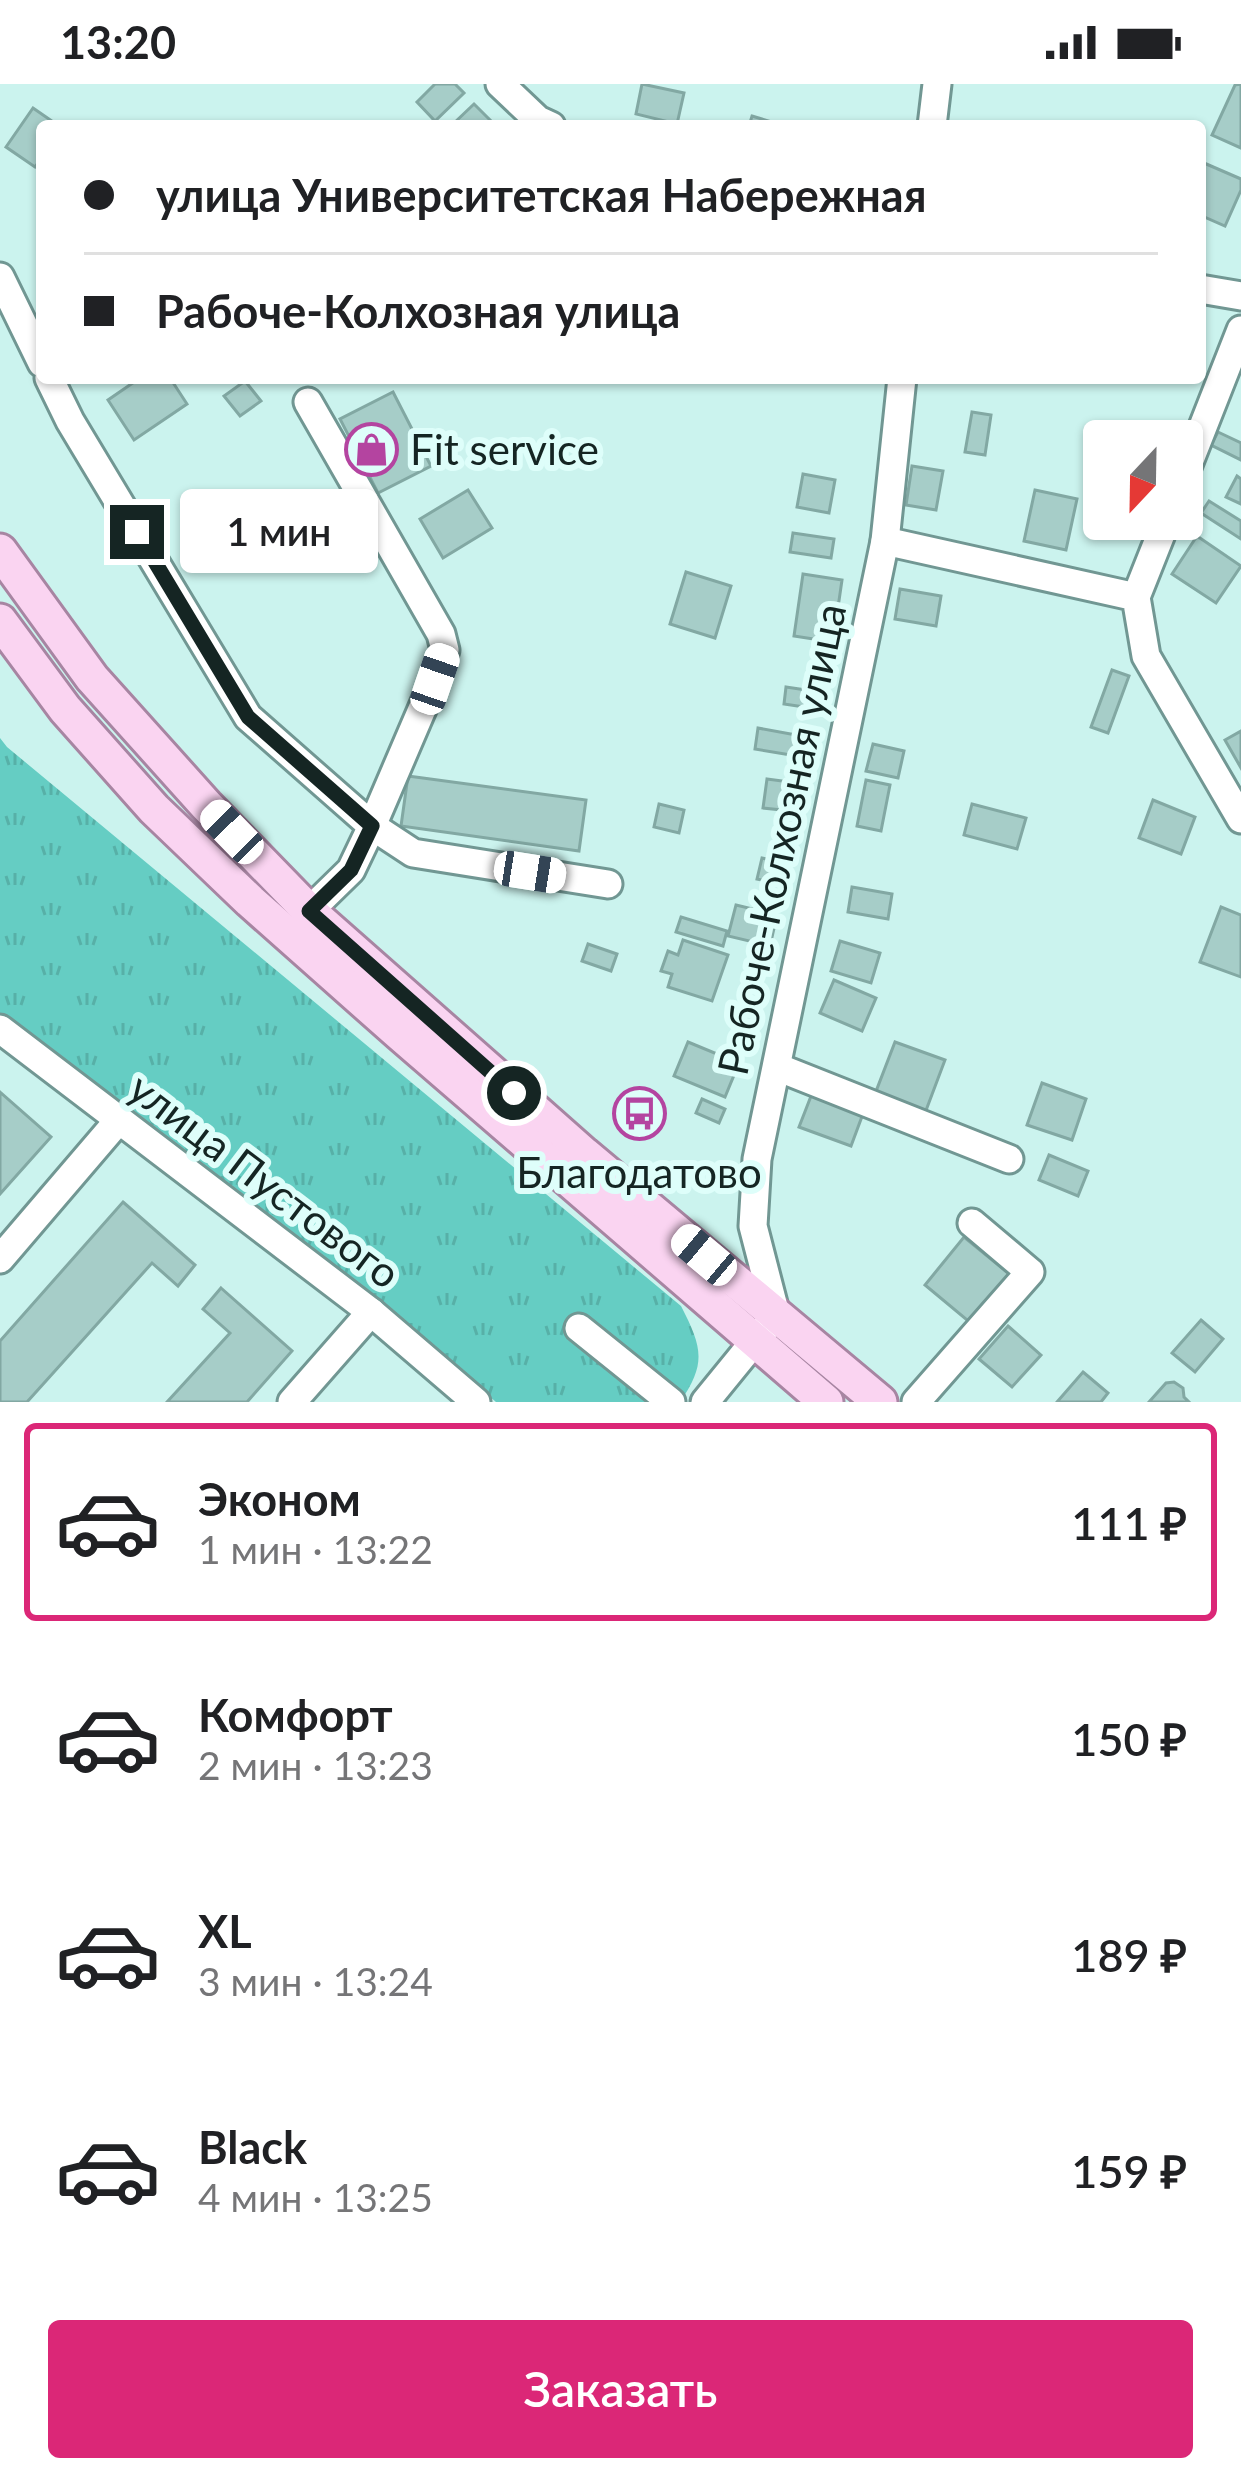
<!DOCTYPE html>
<html lang="ru">
<meta charset="utf-8">
<style>
:root{--surface:#fff;--page:#f6f6f6;--text:#202124;--muted:#757577;--line:#e0e0e0;--accent:#db2777}
body{margin:0;font-family:Lato,sans-serif;background:var(--page);color:var(--text);height:100vh;display:flex;flex-direction:column;font-size:45px;white-space:nowrap}
*{box-sizing:border-box;margin:0}
p{font-size:39px;color:var(--muted)}
.icon{flex:none;width:66px;height:66px;fill:none;stroke:currentColor;stroke-width:2;stroke-linecap:round;stroke-linejoin:round}
.map{position:relative;height:1318px;overflow:hidden}
.side{display:flex;flex-direction:column;background:var(--surface);flex:1}
.side>*{flex:none}
.guide{position:absolute;left:36px;top:36px;width:1170px;height:264px;border-radius:12px;box-shadow:0 3px 9px #0004;display:grid;align-content:center;height:264px;padding:0 48px;background:var(--surface)}
.needle{width:78px;rotate:202deg}
.tools{position:absolute;left:1083px;top:336px;display:grid;gap:24px}
.tools a{display:grid;place-items:center;width:120px;height:120px;border-radius:12px;background:var(--surface);box-shadow:0 3px 9px #0004;font-size:60px}
.end{position:absolute;width:54px;height:54px;margin:-27px;border:15px solid #152523;background:#fff;box-shadow:0 0 0 6px #fff}
.from{border-radius:50%}
.bubble{position:absolute;height:84px;border-radius:12px;background:var(--surface);box-shadow:0 3px 9px #0004;font-size:39px;font-weight:600;line-height:84px;text-align:center}
.car{position:absolute;width:36px;height:72px;margin:-36px -18px;border-radius:15px;box-shadow:0 0 9px 3px #0007;background:linear-gradient(#fff 24%,#345 0 40%,#fff 0 76%,#345 0 86%,#fff 0)}
.guide b{display:flex;align-items:center;gap:42px;height:114px;font-size:45px}
.guide b+b{border-top:3px solid var(--line)}
.guide i{width:30px;height:30px;background:var(--text)}
ul{padding:21px 0 0;list-style:none}
li{display:flex;align-items:center;gap:36px;height:198px;margin:0 24px 18px;padding:0 24px;border:6px solid transparent;border-radius:12px}
li div{flex:1}
li b{display:block;font-size:45px}
li em{font-style:normal;font-weight:600}
li.on{border-color:var(--accent)}
li>.icon{width:108px;height:108px;stroke-width:1.5}
.button{display:flex;gap:24px;margin-top:auto;padding:24px 48px}
.button a{flex:1;height:138px;border-radius:12px;background:var(--accent);color:#fff;font-size:48px;font-weight:600;line-height:138px;text-align:center}
.status{display:flex;justify-content:space-between;align-items:center;height:84px;padding:0 60px;background:var(--surface);direction:ltr}
.status svg{height:33px;fill:currentColor}
.map>svg:first-child{display:block}
</style>
<div class="status"><b>13:20</b><svg viewBox="0 0 49 12"><path d="M0 12V9h3v3zM5 12V6h3v6zM10 12V3h3v9zM15 12V0h3v12zM26 1h20v11H26zM47 4h2v5h-2z"/></svg></div>
<div class="map">
<svg width="1241" height="1318" viewBox="0 0 1241 1318">
<defs>
<pattern id="grass-tufts" width="24" height="20" patternUnits="userSpaceOnUse" patternTransform="scale(3)"><rect width="24" height="20" fill="#65cdc3"/><path d="M3 7l-1-3M5 7V3M7 7l1-3M15 17l-1-3M17 17v-4M19 17l1-3" fill="none" stroke="#57b0a7"/></pattern>
</defs>
<rect width="100%" height="100%" fill="#cbf3ee"/>
<path fill="url(#grass-tufts)" d="M0,654L7,663L681,1222C702,1263 707,1279 680,1318H496L377,1215L0,934Z"/>
<g fill="#a6cdc8" stroke="#82a8a3" stroke-width="3">
<path d="M435,0H455L464,9L435,37L417,18Z"/>
<path d="M642,0L684,9L677,40L636,30Z"/>
<path d="M1241,0V64L1212,51L1235,1Z"/>
<path d="M474,20L496,42H453L452,41Z"/>
<path d="M33,24L59,42H42V73L35,83L6,63Z"/>
<path d="M752,32L775,39L774,42H749Z"/>
<path d="M1204,79L1241,95V106L1225,142L1200,131V88Z"/>
<path d="M140,294H170L187,320L134,356L108,316Z"/>
<path d="M245,297L261,317L240,332L224,312Z"/>
<path d="M393,308L431,382L378,409L340,335Z"/>
<path d="M972,328L991,331L985,371L965,368Z"/>
<path d="M1218,348L1241,359V376L1211,361Z"/>
<path d="M912,382L943,387L936,426L906,421Z"/>
<path d="M803,390L835,396L829,429L797,423Z"/>
<path d="M1237,392L1241,395V420L1226,413Z"/>
<path d="M468,406L492,444L443,474L420,435Z"/>
<path d="M1035,406L1077,415L1066,466L1024,457Z"/>
<path d="M1209,417L1241,437V455L1201,429Z"/>
<path d="M793,449L834,455L831,474L790,468Z"/>
<path d="M1197,452L1241,482L1216,519L1172,490Z"/>
<path d="M686,488L731,502L715,554L670,540Z"/>
<path d="M803,490L842,496L833,558L794,552Z"/>
<path d="M900,505L941,512L936,542L895,535Z"/>
<path d="M1112,586L1129,592L1108,649L1091,643Z"/>
<path d="M786,603L813,607L811,624L784,620Z"/>
<path d="M758,644L807,653L803,673L755,665Z"/>
<path d="M1241,647V684L1225,656Z"/>
<path d="M873,660L904,667L898,694L866,687Z"/>
<path d="M408,692L586,716L579,767L401,742Z"/>
<path d="M767,695L805,700L802,728L763,724Z"/>
<path d="M866,696L890,701L881,747L857,742Z"/>
<path d="M1153,716L1195,733L1181,770L1139,754Z"/>
<path d="M659,720L684,726L679,749L654,743Z"/>
<path d="M972,720L1026,734L1017,765L964,751Z"/>
<path d="M762,774L780,778L775,799L757,795Z"/>
<path d="M852,803L892,810L888,835L848,828Z"/>
<path d="M736,821L777,831L770,862L728,852Z"/>
<path d="M1221,823L1241,831V893L1200,878Z"/>
<path d="M681,833L727,847L723,862L676,848Z"/>
<path d="M683,856L728,871L712,917L668,903L672,890L661,887L668,867L678,871Z"/>
<path d="M840,857L880,869L871,899L831,887Z"/>
<path d="M588,860L617,870L611,887L582,877Z"/>
<path d="M834,896L876,914L862,947L820,929Z"/>
<path d="M688,958L739,979L725,1013L674,992Z"/>
<path d="M895,958L945,976L925,1029L875,1010Z"/>
<path d="M1042,999L1086,1015L1072,1056L1027,1041Z"/>
<path d="M813,1007L864,1027L851,1062L799,1043Z"/>
<path d="M0,1008L51,1053L0,1110Z"/>
<path d="M702,1015L725,1025L719,1039L696,1029Z"/>
<path d="M1049,1071L1088,1087L1078,1112L1039,1096Z"/>
<path d="M123,1118L195,1181L178,1202L152,1179L27,1318H0V1257Z"/>
<path d="M964,1153L1013,1193L973,1241L925,1201Z"/>
<path d="M221,1204L292,1267L247,1318H167L230,1249L203,1225Z"/>
<path d="M1201,1236L1223,1255L1195,1288L1172,1269Z"/>
<path d="M1008,1242L1041,1271L1012,1303L979,1275Z"/>
<path d="M1083,1288L1108,1309L1101,1318H1057Z"/>
<path d="M1174,1298L1183,1304L1184,1313L1189,1318H1149L1166,1299Z"/>
</g>
<g fill="none" stroke-linecap="round" stroke-linejoin="round">
<defs>
<g id="minor">
<path d="M500,0L538,36L551,42"/>
<path d="M932,42L937,0"/>
<path d="M0,193L42,279"/>
<path d="M1200,205L1241,212"/>
<path d="M49,294L70,337L248,633L372,742L351,786L309,827"/>
<path d="M308,318L441,550L445,566L435,595L372,742L413,769L608,800"/>
<path d="M1182,396L1241,246"/>
<path d="M885,457L1136,513L1146,572L1241,735"/>
<path d="M1136,513L1167,435"/>
<path d="M0,945L371,1228L476,1318"/>
<path d="M777,983L1009,1075"/>
<path d="M0,1175L118,1037"/>
<path d="M579,1244L671,1318"/>
<path d="M292,1318L371,1228"/>
<path d="M705,1318L776,1231L753,1142L757,1075L885,457L902,294"/>
<path d="M916,1318L1030,1188L972,1139"/>
</g>
<g id="major">
<path d="M0,467L92,594L206,721L309,827L584,1070L880,1318"/>
<path d="M0,537L65,625L154,725L250,817L400,950L826,1318"/>
</g>
</defs>
<use href="#minor" stroke="#719793" stroke-width="33"/>
<use href="#major" stroke="#a785a2" stroke-width="39"/>
<use href="#minor" stroke="#fff" stroke-width="27"/>
<use href="#major" stroke="#fad4f1" stroke-width="33"/>
</g>
<g fill="none" stroke-linecap="round" stroke-linejoin="round">
<path stroke="#152523" stroke-width="15" d="M137,448L248,633L372,742L351,786L309,827L514,1009"/>
</g>
<defs>
<symbol id="shop-ring" viewBox="-11 -11 22 22"><circle r="9.5" fill="#defefa" stroke="#b444a0" stroke-width="1.5"/><path d="M-5-2.5h2.3a2.7 3.5 0 0 1 5.4 0H5L5.5 6h-11ZM-1.5-2.5h3a1.5 2.3 0 0 0-3 0Z" fill="#b444a0"/></symbol>
<symbol id="bus-ring" viewBox="-11 -11 22 22"><circle r="9.5" fill="#defefa" stroke="#b444a0" stroke-width="1.5"/><path d="M-5-6H5V4H4V6H2V4H-2V6H-4V4H-5ZM-3.5-4V0h7V-4ZM-3.5 1.2v1.5H-2V1.2ZM2 1.2v1.5H3.5V1.2Z" fill="#b444a0"/></symbol>
</defs>
<g fill-rule="evenodd">
<use href="#shop-ring" x="342" y="336" width="59" height="59"/>
<use href="#bus-ring" x="610" y="1000" width="59" height="59"/>
</g>
<g text-anchor="middle" dominant-baseline="central" stroke-width="12" stroke-linejoin="round" paint-order="stroke">
<g font-size="42" fill="#152523" stroke="#defefa" text-anchor="start">
<text x="410" y="365">Fit service</text>
<text x="639" y="1088" text-anchor="middle">Благодатово</text>
</g>
<g font-size="42" fill="#152523" stroke="#defefa">
<text transform="translate(781 755) rotate(-78)">Рабоче-Колхозная улица</text>
<text transform="translate(265 1096) rotate(37)">улица Пустового</text>
</g>
</g>
</svg>
<div class="tools">
<a><svg class="needle" viewBox="-14 -14 28 28"><path d="M0-13l5 13h-10z" fill="#e53935"/><path d="M0 13l5-13h-10z" fill="#757577"/></svg></a>
</div>
<i class="end from" style="left:514px;top:1009px"></i>
<i class="end" style="left:137px;top:448px"></i>
<div class="bubble" style="left:180px;top:405px;width:198px">1 мин</div>
<i class="car" style="left:435px;top:595px;rotate:19deg"></i>
<i class="car" style="left:232px;top:748px;rotate:316deg"></i>
<i class="car" style="left:530px;top:788px;rotate:99deg"></i>
<i class="car" style="left:704px;top:1171px;rotate:310deg"></i>
<div class="guide">
<b><i class="from"></i>улица Университетская Набережная</b>
<b><i></i>Рабоче-Колхозная улица</b>
</div>
</div>
<section class="side">
<ul>
<li class="on"><svg class="icon" aria-label="car" viewBox="0 0 24 24"><path d="M5 17H2v-5l4-1 3-4h7l3 4 3 1v5h-3M9 17h6M6 11h13"/><circle cx="7" cy="17" r="2"/><circle cx="17" cy="17" r="2"/></svg><div><b>Эконом</b><p>1 мин · 13:22</p></div><em>111 ₽</em></li>
<li><svg class="icon" aria-label="car" viewBox="0 0 24 24"><path d="M5 17H2v-5l4-1 3-4h7l3 4 3 1v5h-3M9 17h6M6 11h13"/><circle cx="7" cy="17" r="2"/><circle cx="17" cy="17" r="2"/></svg><div><b>Комфорт</b><p>2 мин · 13:23</p></div><em>150 ₽</em></li>
<li><svg class="icon" aria-label="car" viewBox="0 0 24 24"><path d="M5 17H2v-5l4-1 3-4h7l3 4 3 1v5h-3M9 17h6M6 11h13"/><circle cx="7" cy="17" r="2"/><circle cx="17" cy="17" r="2"/></svg><div><b>XL</b><p>3 мин · 13:24</p></div><em>189 ₽</em></li>
<li><svg class="icon" aria-label="car" viewBox="0 0 24 24"><path d="M5 17H2v-5l4-1 3-4h7l3 4 3 1v5h-3M9 17h6M6 11h13"/><circle cx="7" cy="17" r="2"/><circle cx="17" cy="17" r="2"/></svg><div><b>Black</b><p>4 мин · 13:25</p></div><em>159 ₽</em></li>
</ul>
<div class="button"><a>Заказать</a></div>
</section>
